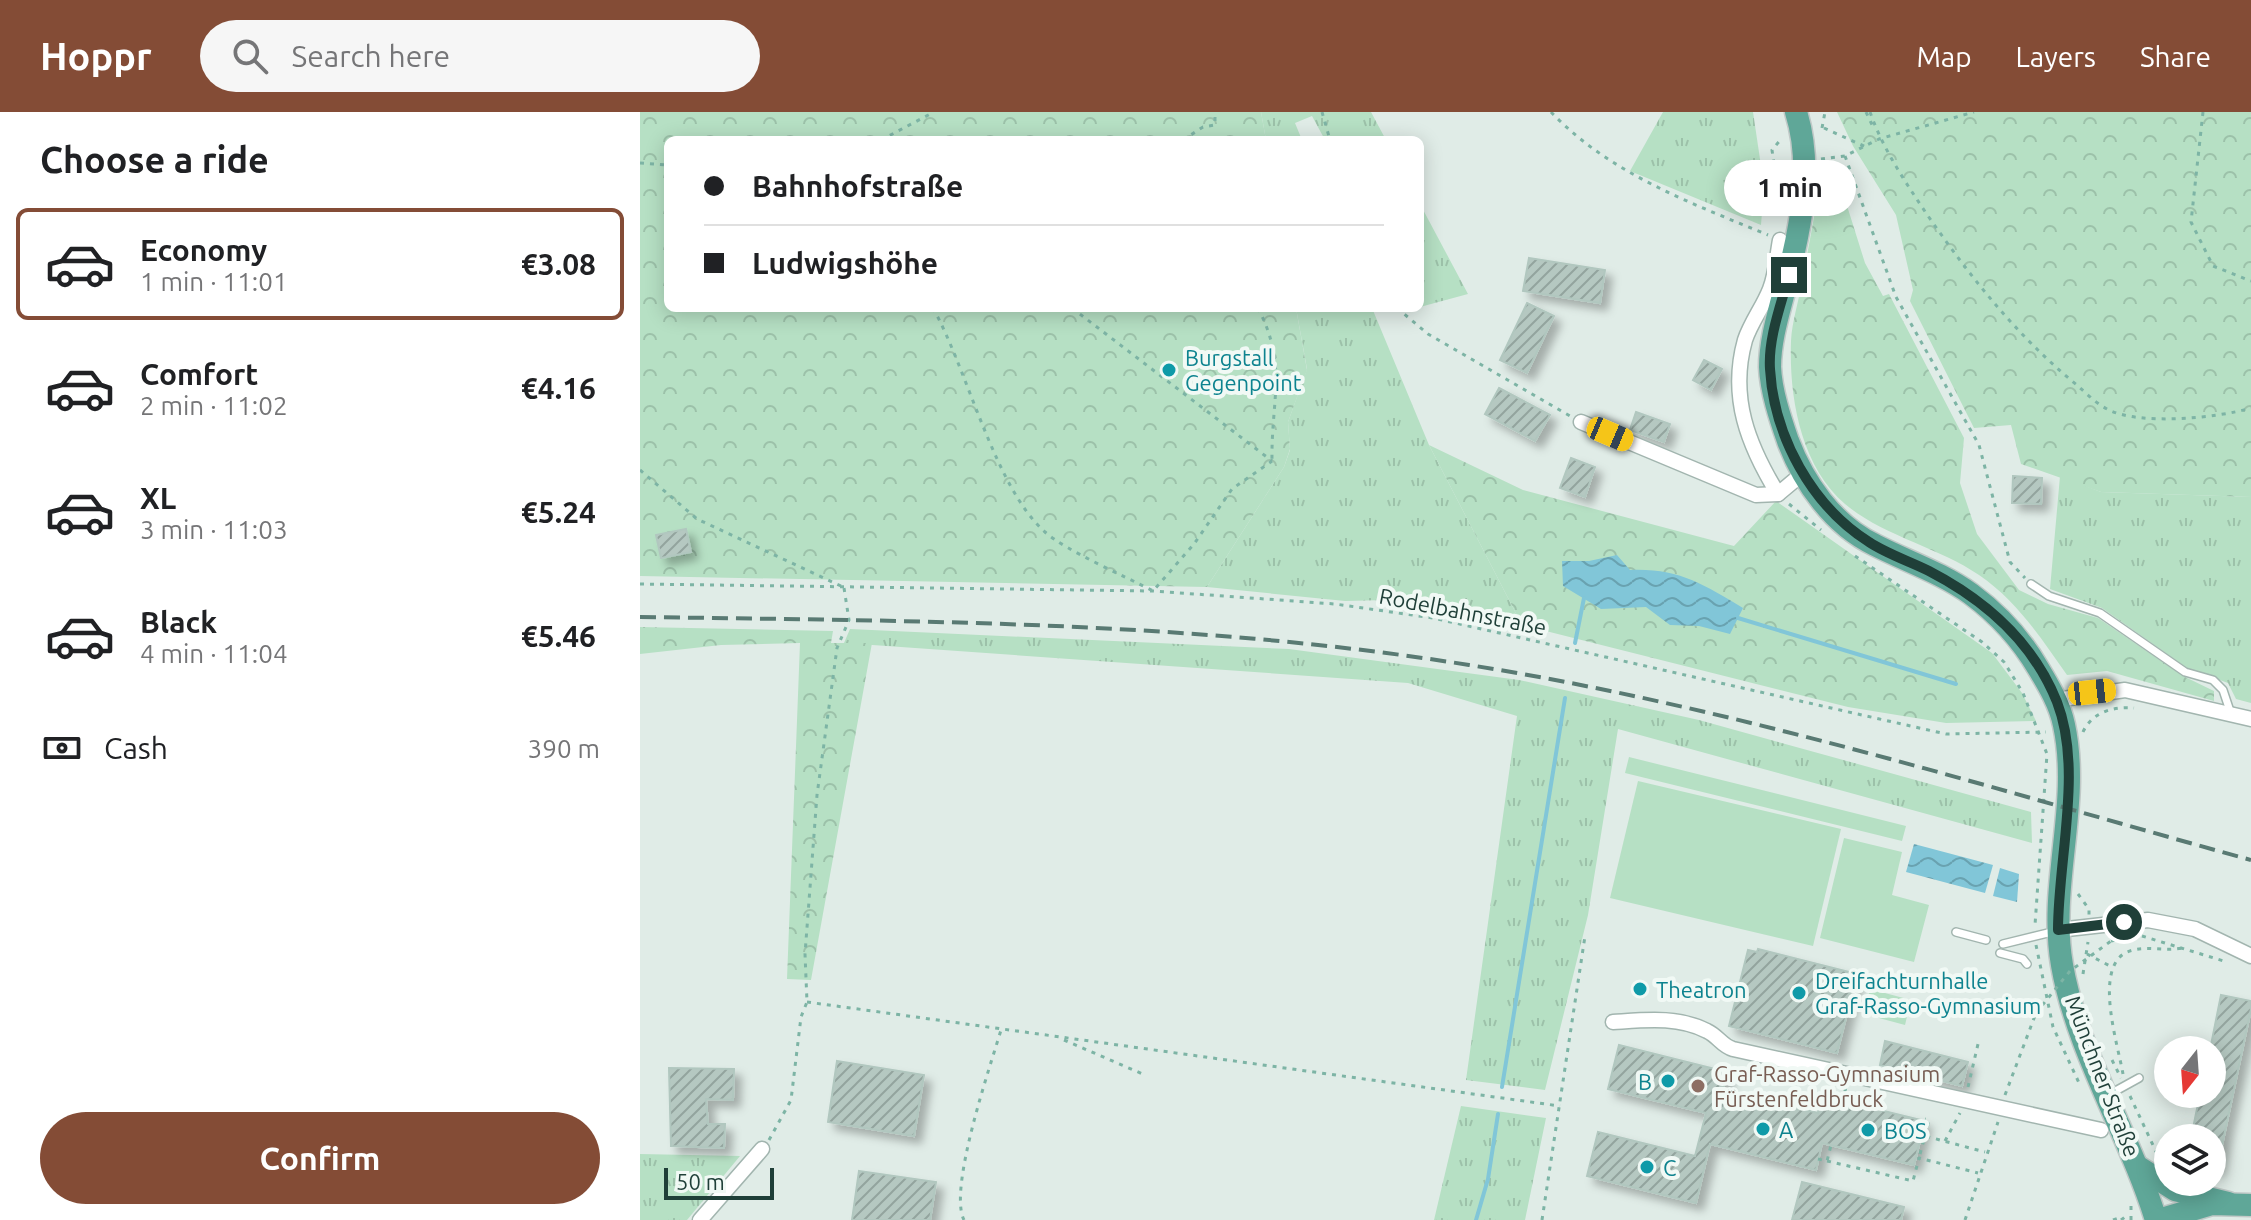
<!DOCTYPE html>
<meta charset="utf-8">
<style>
:root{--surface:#fff;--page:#f6f6f6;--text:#202124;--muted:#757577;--line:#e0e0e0;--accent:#844c36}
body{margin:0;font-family:Ubuntu,sans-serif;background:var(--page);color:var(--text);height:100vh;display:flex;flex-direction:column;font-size:30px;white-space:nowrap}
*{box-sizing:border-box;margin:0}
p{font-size:26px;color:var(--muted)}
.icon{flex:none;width:44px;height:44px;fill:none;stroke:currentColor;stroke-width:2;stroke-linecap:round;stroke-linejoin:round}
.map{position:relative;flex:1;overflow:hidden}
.panel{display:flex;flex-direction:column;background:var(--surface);width:640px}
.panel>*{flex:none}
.hud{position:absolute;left:24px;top:24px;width:760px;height:176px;border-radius:12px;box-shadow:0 4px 20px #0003;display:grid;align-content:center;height:176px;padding:0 40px;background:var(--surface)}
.needle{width:52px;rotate:197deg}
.tools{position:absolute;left:1514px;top:924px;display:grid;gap:16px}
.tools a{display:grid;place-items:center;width:72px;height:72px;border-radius:50%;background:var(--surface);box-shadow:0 4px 20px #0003;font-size:40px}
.scale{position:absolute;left:24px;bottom:20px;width:110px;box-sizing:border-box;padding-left:8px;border:4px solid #1f3f38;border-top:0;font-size:22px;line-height:28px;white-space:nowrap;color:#1f3f38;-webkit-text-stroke:6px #f1f9f5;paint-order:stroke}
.end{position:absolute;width:36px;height:36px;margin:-18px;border:10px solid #1f3f38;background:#fff;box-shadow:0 0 0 4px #fff}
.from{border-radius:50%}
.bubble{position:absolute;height:56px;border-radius:28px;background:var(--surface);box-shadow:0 4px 20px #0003;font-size:26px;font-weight:600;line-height:56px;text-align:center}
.car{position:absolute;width:24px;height:48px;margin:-24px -12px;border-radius:10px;box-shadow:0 0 6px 2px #0007;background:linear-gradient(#f5c518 24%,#345 0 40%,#f5c518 0 76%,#345 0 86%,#f5c518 0)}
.hud b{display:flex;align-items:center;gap:28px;height:76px;font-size:30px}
.hud b+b{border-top:2px solid var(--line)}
.hud i{width:20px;height:20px;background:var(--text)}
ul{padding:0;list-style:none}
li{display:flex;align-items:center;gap:24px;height:112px;margin:0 16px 12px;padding:0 24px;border:4px solid transparent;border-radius:12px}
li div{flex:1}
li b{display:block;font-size:30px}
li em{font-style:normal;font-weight:600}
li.current{border-color:var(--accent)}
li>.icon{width:72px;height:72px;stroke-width:1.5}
h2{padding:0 40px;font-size:36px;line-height:96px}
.pay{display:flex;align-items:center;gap:20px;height:88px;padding:0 40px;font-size:30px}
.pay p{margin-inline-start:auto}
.action{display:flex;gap:16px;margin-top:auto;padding:16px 40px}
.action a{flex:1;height:92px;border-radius:48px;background:var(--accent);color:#fff;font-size:32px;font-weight:600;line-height:92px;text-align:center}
header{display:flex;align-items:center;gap:48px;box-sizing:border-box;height:112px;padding:0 40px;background:var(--accent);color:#fff}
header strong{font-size:38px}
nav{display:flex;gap:44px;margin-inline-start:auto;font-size:28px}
.search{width:560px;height:72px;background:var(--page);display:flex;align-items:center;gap:20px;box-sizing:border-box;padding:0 28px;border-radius:44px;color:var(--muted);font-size:30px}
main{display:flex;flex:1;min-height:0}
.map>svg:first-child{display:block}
</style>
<header>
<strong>Hoppr</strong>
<div class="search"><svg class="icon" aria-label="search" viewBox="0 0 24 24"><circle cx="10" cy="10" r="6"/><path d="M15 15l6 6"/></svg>Search here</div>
<nav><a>Map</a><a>Layers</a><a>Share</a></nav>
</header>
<main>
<section class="panel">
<h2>Choose a ride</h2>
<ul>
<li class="current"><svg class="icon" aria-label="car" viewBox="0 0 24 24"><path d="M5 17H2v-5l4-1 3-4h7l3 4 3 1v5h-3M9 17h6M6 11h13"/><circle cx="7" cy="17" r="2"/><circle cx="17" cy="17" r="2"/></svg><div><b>Economy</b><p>1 min · 11:01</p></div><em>€3.08</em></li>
<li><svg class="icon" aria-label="car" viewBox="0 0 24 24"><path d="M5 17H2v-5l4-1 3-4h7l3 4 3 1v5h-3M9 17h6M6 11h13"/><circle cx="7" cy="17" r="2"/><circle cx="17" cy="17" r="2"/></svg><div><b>Comfort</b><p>2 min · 11:02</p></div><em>€4.16</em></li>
<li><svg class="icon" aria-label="car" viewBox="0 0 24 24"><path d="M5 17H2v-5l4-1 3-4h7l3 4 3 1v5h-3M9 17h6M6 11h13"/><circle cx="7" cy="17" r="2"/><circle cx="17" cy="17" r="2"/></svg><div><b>XL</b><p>3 min · 11:03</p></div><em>€5.24</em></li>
<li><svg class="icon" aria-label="car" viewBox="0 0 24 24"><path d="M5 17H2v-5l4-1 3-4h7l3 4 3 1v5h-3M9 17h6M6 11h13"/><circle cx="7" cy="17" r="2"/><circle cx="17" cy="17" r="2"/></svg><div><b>Black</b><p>4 min · 11:04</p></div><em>€5.46</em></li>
</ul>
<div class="pay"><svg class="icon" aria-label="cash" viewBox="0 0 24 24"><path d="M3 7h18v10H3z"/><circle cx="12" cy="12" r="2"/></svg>Cash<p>390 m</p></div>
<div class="action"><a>Confirm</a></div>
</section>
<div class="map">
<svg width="1611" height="1108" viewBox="0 0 1611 1108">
<defs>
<pattern id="grass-tufts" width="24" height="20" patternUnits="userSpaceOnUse" patternTransform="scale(2)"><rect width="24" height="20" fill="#b6e0c4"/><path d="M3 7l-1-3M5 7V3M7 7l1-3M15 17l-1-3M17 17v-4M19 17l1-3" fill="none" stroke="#9cc1a9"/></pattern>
<pattern id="forest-crowns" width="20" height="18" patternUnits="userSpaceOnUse" patternTransform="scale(2)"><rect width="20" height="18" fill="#b6e0c4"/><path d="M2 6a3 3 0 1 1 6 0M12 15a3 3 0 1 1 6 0" fill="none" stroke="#9cc1a9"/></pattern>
<pattern id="water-waves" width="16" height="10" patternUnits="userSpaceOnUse" patternTransform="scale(2)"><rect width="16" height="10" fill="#81c6d8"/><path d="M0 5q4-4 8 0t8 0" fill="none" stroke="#69a2b0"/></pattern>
<pattern id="building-hatch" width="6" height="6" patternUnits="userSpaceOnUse" patternTransform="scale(2)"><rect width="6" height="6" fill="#b5c8c1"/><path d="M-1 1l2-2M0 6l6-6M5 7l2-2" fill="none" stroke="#93a49e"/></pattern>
<filter id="shadow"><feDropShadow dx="7" dy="7" stdDeviation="4" flood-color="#0004"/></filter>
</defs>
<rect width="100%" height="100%" fill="#e0ece7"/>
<g fill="url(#grass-tufts)">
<path d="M621,0H731L746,28H685L672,4L655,11L662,28H626Z"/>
<path d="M1023,0H1113L1124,74L1121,113L990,59Z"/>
<path d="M780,92L828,182L780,195Z"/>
<path d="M656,196H732L789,333L882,513L747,488L705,489L567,475L644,355L650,338L648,310L667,257Z"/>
<path d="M1420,364L1461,380L1611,385V591L1596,587L1588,571L1547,556L1462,496L1410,477Z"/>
<path d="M210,517L649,537L879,568L1059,608L1391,700L1392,731L978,617L948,803L905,978L826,968L877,604L768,571L204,531Z"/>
<path d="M821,994L906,1006L885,1108H794Z"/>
<path d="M0,1042L100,1044L47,1108H0Z"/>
</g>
<g fill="url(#forest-crowns)">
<path d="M0,0H621L626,28H28V196H656L667,258L648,310L650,337L644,355L567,475L0,464Z"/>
<path d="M1197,0H1611V385L1461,380L1381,352L1371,313L1334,316L1270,189L1273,178L1256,103L1213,34Z"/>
<path d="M1199,53L1198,65L1225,151L1243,184L1249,182L1324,326L1320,371L1337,422L1379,478L1408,492L1458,506L1543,564L1574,579V589L1467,559L1427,563C1401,526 1377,489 1339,463C1298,435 1243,424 1205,392C1160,353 1149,284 1151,229C1152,209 1159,189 1162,169C1169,133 1176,97 1181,61Z"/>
<path d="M789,333L883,378L1094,434L1136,389L1352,541L1382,581L1396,609L1306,611L1208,595L882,513Z"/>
<path d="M0,515L193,519L191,531H232L171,868L147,867L160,531L81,533L0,542Z"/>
</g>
<g fill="#b6e0c4">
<path d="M989,645L1266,714L1262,729L985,661Z"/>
<path d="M998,669L1201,717L1173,834L970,786Z"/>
<path d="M1204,726L1262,740L1252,783L1289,793L1274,850L1180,826Z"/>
<path d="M1230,877L1271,888L1265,913L1224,902Z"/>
</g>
<g fill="url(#water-waves)">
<path d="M977,443L990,458C1038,456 1063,472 1103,496L1090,522L1059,514L1030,513L1006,495L961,497L923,474L922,449H949Z"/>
<path d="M1274,732L1353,753L1345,781L1266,760Z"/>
<path d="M1360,756L1379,762L1377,790L1353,784Z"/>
</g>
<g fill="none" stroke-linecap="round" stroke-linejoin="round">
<g stroke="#81c6d8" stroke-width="4">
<path d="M1098,506L1316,572"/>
<path d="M935,531L944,486"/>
<path d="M862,975L925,586"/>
<path d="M836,1108L848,1067L858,1002"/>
</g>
</g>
<g fill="url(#building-hatch)" stroke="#b1c7bf" stroke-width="2" filter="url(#shadow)">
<path d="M889,146L965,158L960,191L883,179Z"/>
<path d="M887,191L914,204L887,261L860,248Z"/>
<path d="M1064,248L1082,257L1071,278L1053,268Z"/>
<path d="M859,276L910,303L895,329L845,302Z"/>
<path d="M996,300L1030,312L1024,330L990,318Z"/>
<path d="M931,346L955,355L945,385L920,376Z"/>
<path d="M1373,364L1402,366L1401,392L1372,391Z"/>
<path d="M46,417L51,440L21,446L16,423Z"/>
<path d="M1118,837L1217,862L1197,941L1089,914L1108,838L1117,840Z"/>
<path d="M1581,883L1611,889V897L1577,1057H1572V1026H1551L1560,982H1572L1570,938Z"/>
<path d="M1245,929L1328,950L1322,974L1240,953Z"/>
<path d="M979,933L1087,960L1083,978L1178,1001L1182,984L1285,1009L1274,1053L1182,1031L1176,1058L1070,1032L1056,1091L947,1064L958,1020L1055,1044L1066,1001L968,977Z"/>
<path d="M197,949L284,963L274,1024L188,1010Z"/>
<path d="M29,956L94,957L93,988L66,987L68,1012H85L84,1036L31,1034Z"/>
<path d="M219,1059L296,1070L290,1108H212Z"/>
<path d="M1162,1070L1264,1095L1261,1108H1152Z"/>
</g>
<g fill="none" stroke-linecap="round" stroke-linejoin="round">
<defs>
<g id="lane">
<path d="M1391,472L1409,484L1460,501L1545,560L1573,568L1583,578L1591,602"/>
<path d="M1316,820L1346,828"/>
<path d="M1363,832L1416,819"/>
<path d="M1360,841L1383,847L1387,852"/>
<path d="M1470,982L1499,966"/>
</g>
<g id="street">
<path d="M941,310L1116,383L1138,382L1162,362"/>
<path d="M1138,382C1108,333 1089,285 1105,228C1111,210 1123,195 1130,177C1136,162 1137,144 1140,128"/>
<path d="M1416,588L1485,578L1611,607"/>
<path d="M1418,818L1508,808L1555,817L1611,844"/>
<path d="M973,910C1005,908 1038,904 1067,919C1078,924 1082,934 1093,937L1461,1018"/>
<path d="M60,1108L122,1037"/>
</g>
<g id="primary">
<path d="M1156,0C1173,54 1161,115 1147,168C1140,197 1130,226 1130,255C1131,279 1140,306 1148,329C1164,371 1193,413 1235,433C1266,449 1302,461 1331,482C1358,502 1381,527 1398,556C1409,574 1420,593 1424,613C1441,692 1408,774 1422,853C1437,940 1490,1023 1516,1108"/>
<path d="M1497,1054L1535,1078L1588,1091"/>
<path d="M1518,1108L1572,1092L1611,1093"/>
</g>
</defs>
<use href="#lane" stroke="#a2b5af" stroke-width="10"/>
<use href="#street" stroke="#a2b5af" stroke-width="17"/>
<use href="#primary" stroke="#c0c9c7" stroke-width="25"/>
<g stroke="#7db4a5" stroke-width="3" stroke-dasharray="4 6" stroke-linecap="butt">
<path d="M682,0L690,28"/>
<path d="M911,0C970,62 1051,91 1128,123"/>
<path d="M1226,0L1234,17"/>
<path d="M1230,0C1243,37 1264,68 1286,101C1331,166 1377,224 1438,274C1447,282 1457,292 1467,297C1498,314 1578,306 1611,296"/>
<path d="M1563,0L1551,110L1573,154L1611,169"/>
<path d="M1182,16L1185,0"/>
<path d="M1184,16L1226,35"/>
<path d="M241,28L294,0"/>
<path d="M543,28L563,15L575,13V0"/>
<path d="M1205,44L1256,185L1339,333L1370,450L1385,466"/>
<path d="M1181,47L1205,44L1239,27L1334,0"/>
<path d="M0,51L28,53"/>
<path d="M1141,101L1132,38L1142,26"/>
<path d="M293,196C328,259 355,376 405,420C426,439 485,464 513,479L554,432L592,377L632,349"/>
<path d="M432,196L632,349"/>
<path d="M618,196C648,254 631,287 632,349"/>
<path d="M757,196L788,222L930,304"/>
<path d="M0,358L57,407L201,474"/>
<path d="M1149,392L1181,418"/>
<path d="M1215,444L1342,530L1364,550L1383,581L1407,642L1395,813"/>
<path d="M0,472L513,479L695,492L793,506L1306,622L1406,620"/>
<path d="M1443,620C1452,600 1474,594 1494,596"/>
<path d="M1438,782L1449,797V803"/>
<path d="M1502,824L1587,850"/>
<path d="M1471,829L1487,826"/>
<path d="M1396,833L1413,915L1440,973"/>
<path d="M1447,842L1472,855"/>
<path d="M1443,862L1448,830"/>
<path d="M167,890L920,994"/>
<path d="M424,928L505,963"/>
<path d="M1472,948L1481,966"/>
<path d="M1483,962C1478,933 1454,859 1485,841C1503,832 1523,840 1542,836"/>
<path d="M1328,975L1338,932"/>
<path d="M1365,983L1396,901"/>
<path d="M1490,984L1519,1046"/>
<path d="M1203,989L1206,974"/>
<path d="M1285,1024L1289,1008L1285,1007"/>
<path d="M129,1028L151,988L161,905L167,890L165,842L177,683L197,536L209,508L204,476"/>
<path d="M1305,1029L1320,1001"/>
<path d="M1280,1042L1285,1024L1345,1040"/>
<path d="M1178,1047L1187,1049L1191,1033"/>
<path d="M1187,1049L1273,1069L1279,1046L1338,1061"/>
<path d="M324,1108C308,1077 350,955 361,918"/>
<path d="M902,1108L945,824"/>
<path d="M1325,1108L1358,1010"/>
<path d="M1473,1108L1482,1105"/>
<path d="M1481,1108L1489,1102"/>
<path d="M1491,1108V1094"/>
</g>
<use href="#lane" stroke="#fff" stroke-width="7"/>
<use href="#street" stroke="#fff" stroke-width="14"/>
<use href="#primary" stroke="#5fa798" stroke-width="22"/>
<path stroke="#597a73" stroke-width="4" stroke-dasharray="16 8" stroke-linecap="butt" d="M0,505C277,509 555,509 829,553C1094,595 1353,677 1611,748"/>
<path stroke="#7db4a5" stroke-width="3" stroke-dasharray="4 6" stroke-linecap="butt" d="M1396,901L1430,859L1471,829"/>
</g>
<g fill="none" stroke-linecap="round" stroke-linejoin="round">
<path stroke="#1f3f38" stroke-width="10" d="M1149,163C1141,193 1128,226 1130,257C1134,325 1172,394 1229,430C1247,442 1269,449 1289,459C1345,488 1393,530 1417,590C1443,657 1418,747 1418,818L1484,810"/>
</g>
<g fill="#0f9aa8" stroke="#f1f9f5" stroke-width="3">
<circle cx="529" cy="258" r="8"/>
<circle cx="1000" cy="877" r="8"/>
<circle cx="1159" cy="881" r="8"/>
<circle cx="1028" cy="969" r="8"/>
<circle cx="1123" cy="1017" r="8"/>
<circle cx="1228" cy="1018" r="8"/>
<circle cx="1007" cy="1055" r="8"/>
</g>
<circle fill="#8d6e63" stroke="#f1f9f5" stroke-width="3" cx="1058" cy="974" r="8"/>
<g text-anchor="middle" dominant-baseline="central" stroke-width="8" stroke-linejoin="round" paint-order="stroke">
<g font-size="22" fill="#0d838f" stroke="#f1f9f5" text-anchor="start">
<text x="545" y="245">Burgstall<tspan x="545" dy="25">Gegenpoint</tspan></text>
<text x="1175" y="868">Dreifachturnhalle<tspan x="1175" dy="25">Graf-Rasso-Gymnasium</tspan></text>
<text x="1016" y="877">Theatron</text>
<text x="1012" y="969" text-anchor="end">B</text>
<text x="1139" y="1017">A</text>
<text x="1244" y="1018">BOS</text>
<text x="1023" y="1055">C</text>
</g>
<g font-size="22" fill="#1f3f38" stroke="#f1f9f5">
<text transform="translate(823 499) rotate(11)">Rodelbahnstraße</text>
<text transform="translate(1463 964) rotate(69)">Münchner Straße</text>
</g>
<g font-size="22" fill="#785e54" stroke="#f1f9f5" text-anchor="start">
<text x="1074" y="961">Graf-Rasso-Gymnasium<tspan x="1074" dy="25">Fürstenfeldbruck</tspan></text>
</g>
</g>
</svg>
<div class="tools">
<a><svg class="needle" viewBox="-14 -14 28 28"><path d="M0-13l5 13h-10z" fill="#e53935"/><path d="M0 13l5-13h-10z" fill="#757577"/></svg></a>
<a><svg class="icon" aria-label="layers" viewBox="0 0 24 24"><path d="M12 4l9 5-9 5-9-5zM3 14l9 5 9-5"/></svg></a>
</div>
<div class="scale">50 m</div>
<i class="end from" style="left:1484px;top:810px"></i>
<i class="end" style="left:1149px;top:163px"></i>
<div class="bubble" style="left:1084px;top:48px;width:132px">1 min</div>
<i class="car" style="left:970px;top:322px;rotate:113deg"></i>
<i class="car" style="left:1452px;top:580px;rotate:84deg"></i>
<div class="hud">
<b><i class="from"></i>Bahnhofstraße</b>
<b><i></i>Ludwigshöhe</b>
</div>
</div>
</main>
